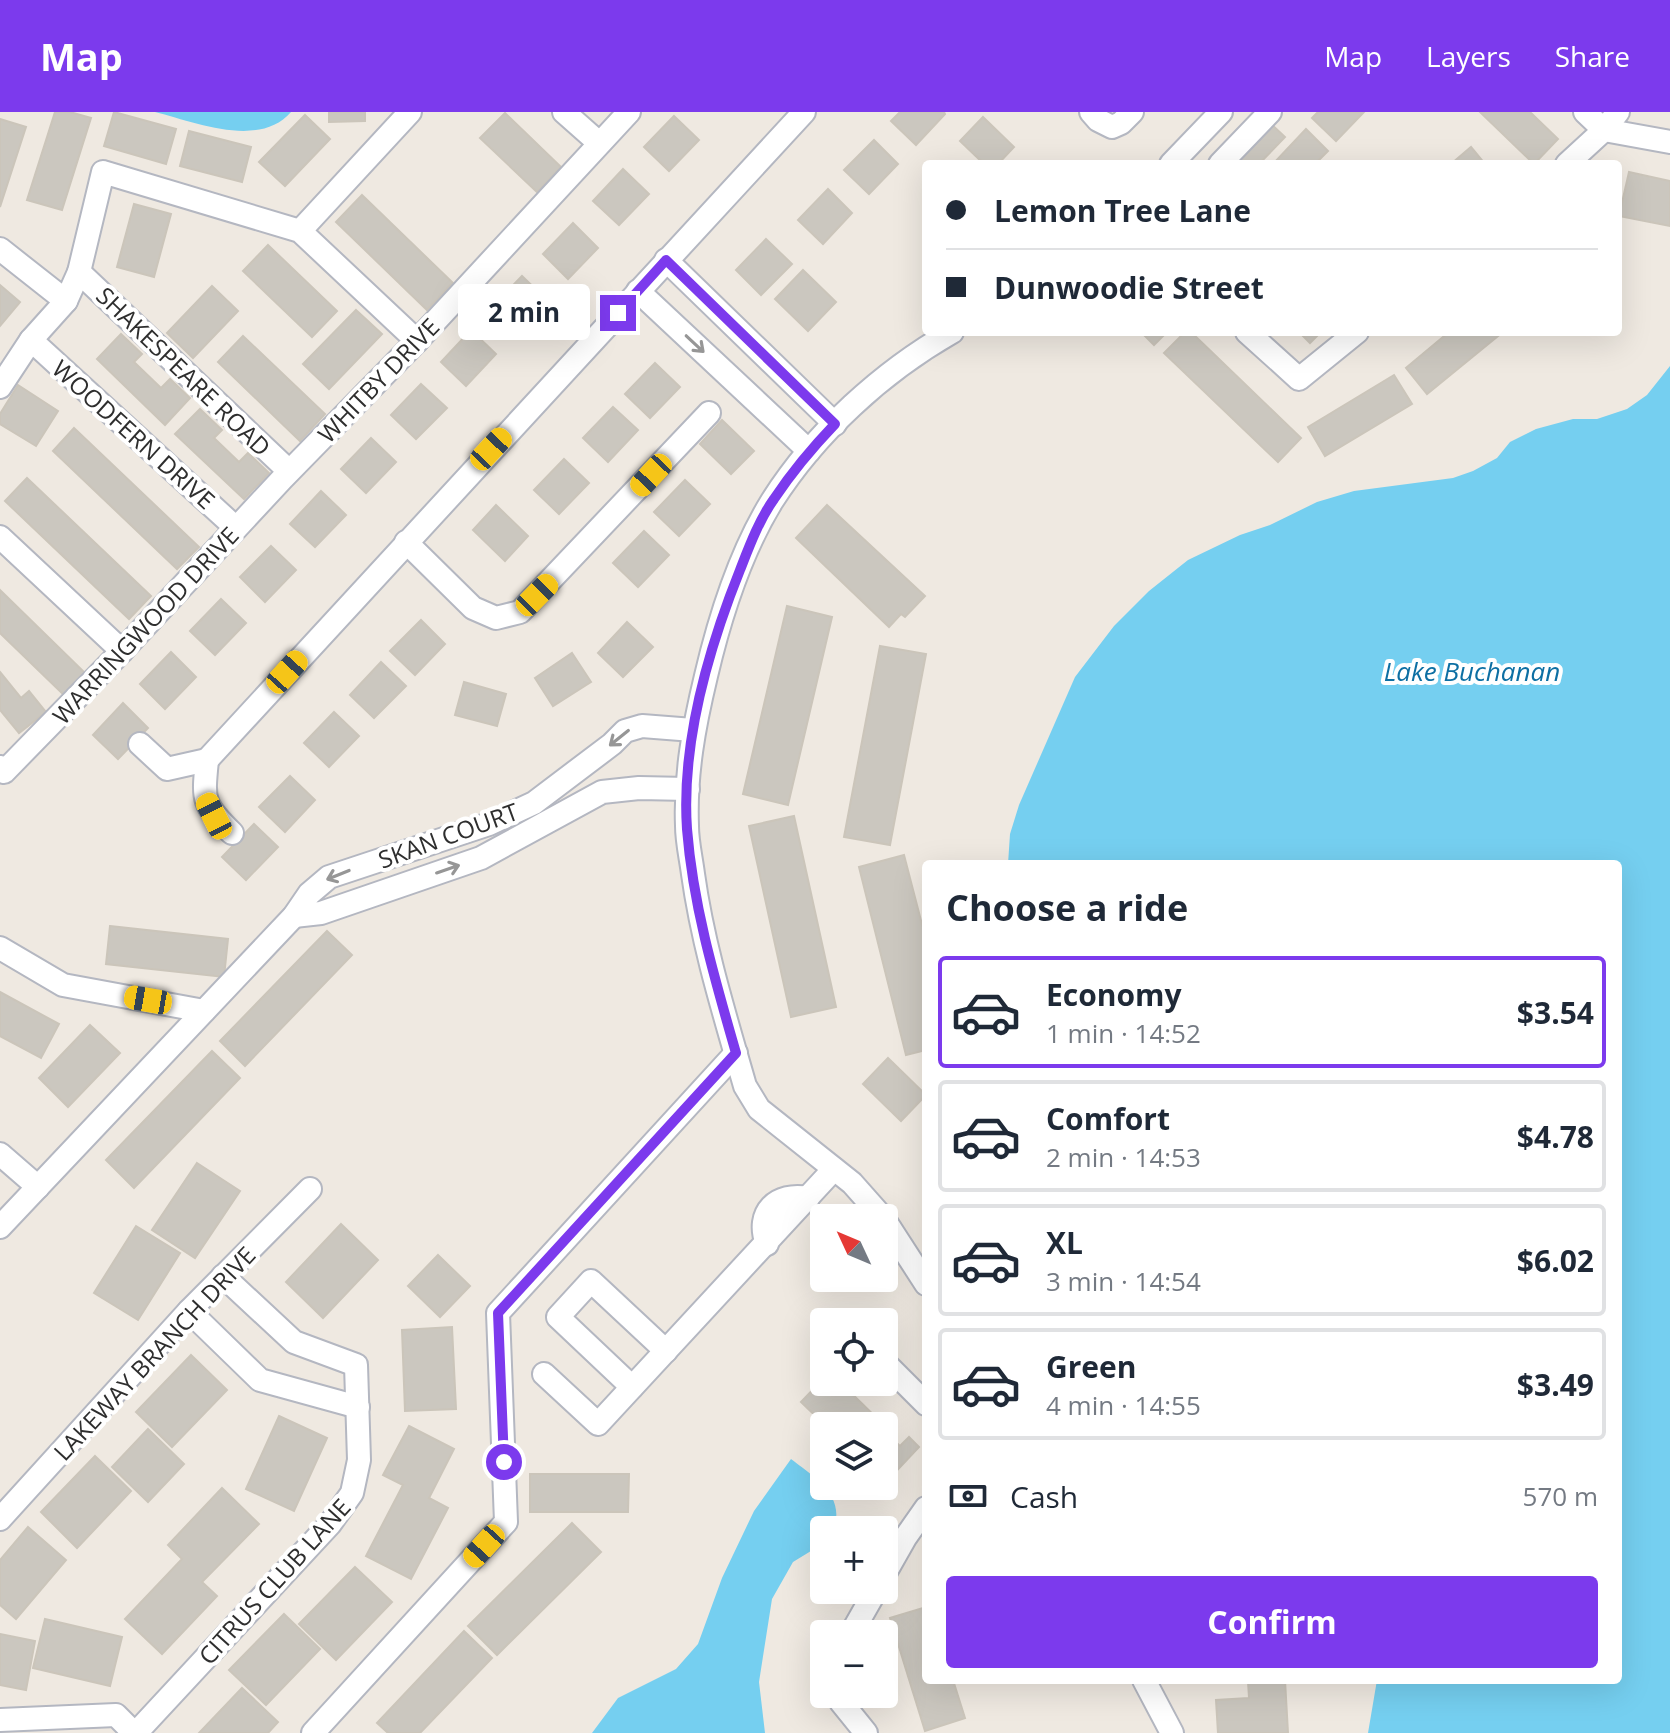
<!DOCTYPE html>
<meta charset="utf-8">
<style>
:root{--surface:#fff;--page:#f2f2f3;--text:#1f2937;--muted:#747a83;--line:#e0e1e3;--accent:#7c3aed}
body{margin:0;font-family:"Open Sans",sans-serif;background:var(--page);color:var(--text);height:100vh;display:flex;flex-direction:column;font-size:30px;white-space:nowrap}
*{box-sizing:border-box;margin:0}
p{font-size:26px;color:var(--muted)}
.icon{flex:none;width:44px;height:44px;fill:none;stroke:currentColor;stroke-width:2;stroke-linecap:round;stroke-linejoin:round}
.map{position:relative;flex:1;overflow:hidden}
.panel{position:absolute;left:922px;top:748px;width:700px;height:824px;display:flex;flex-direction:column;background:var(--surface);border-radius:8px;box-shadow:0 8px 32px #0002}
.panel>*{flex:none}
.guide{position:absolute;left:922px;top:48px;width:700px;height:176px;border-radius:8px;box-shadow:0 8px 32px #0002;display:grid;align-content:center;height:176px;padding:0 24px;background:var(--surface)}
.needle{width:52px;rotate:314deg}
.buttons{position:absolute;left:810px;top:1092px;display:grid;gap:16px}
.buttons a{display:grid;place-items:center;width:88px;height:88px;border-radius:8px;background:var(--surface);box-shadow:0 8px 32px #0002;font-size:40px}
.end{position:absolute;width:36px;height:36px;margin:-18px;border:10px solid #7c3aed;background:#fff;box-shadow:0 0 0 4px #fff}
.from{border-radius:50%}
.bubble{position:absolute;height:56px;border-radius:8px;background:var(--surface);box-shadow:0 8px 32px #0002;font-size:26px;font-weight:700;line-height:56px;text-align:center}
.car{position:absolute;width:24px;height:48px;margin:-24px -12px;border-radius:10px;box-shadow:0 0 6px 2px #0007;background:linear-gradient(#f5c518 24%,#345 0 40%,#f5c518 0 76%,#345 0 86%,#f5c518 0)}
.guide b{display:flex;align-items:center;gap:28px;height:76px;font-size:30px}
.guide b+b{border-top:2px solid var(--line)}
.guide i{width:20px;height:20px;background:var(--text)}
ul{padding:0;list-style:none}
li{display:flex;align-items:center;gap:24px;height:112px;margin:0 16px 12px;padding:0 8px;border:4px solid var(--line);border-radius:8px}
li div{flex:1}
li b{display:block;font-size:30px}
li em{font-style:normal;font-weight:700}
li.on{border-color:var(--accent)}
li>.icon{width:72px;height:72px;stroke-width:1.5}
h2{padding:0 24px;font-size:36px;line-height:96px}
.pay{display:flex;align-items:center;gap:20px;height:88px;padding:0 24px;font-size:30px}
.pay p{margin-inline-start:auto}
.action{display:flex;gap:16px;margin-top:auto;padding:16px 24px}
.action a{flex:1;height:92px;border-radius:8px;background:var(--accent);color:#fff;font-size:32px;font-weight:700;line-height:92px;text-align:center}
header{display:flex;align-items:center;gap:48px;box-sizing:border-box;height:112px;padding:0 40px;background:var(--accent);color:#fff}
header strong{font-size:38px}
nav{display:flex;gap:44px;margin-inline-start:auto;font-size:28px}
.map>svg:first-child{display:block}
</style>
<header>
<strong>Map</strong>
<nav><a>Map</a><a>Layers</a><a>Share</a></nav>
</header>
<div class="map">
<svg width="1670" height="1621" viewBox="0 0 1670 1621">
<rect width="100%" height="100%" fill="#efe9e1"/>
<g fill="#75cff0">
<path d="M155,0H291C259,37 195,10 155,0Z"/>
<path d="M1670,254V1621H1368L1377,1568H1618V752H1008L1010,722L1019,693L1075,565L1114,514L1149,479L1188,448L1240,423L1270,413L1317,390L1354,379L1453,366L1473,359L1497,346L1510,330L1536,317L1573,307H1597L1627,297L1647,283Z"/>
<path d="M791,1347C814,1365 847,1384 833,1418H824V1431L793,1450L772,1487L759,1570L765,1621H592L618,1586L676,1557L698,1532L722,1466L754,1399Z"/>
</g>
<g fill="#cbc7bf" stroke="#cbc5ba" stroke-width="2">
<path d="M55,0H70L91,6L62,98L27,88Z"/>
<path d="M114,0L176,17L166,52L104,34Z"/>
<path d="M329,0H365V9L329,10Z"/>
<path d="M900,0H944L945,2L916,33L891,9Z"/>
<path d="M1318,0H1364L1336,29L1312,6Z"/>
<path d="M1480,0H1530L1558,27L1534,52Z"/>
<path d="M505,1L561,55L537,80L480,26Z"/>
<path d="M305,3L330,27L285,74L259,50Z"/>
<path d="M674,4L699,28L669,59L644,35Z"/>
<path d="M983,5L1014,35L998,52H984L960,29Z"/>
<path d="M0,7L26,15L0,95Z"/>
<path d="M1270,11L1285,25L1259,52H1231Z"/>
<path d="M1306,17L1328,39L1315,52H1273Z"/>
<path d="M189,19L251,35L242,70L180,54Z"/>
<path d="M874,28L898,52L869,82L844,58Z"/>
<path d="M1471,35L1485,52H1451Z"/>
<path d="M623,57L649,82L619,113L593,89Z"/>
<path d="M1629,60L1670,69V114L1619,104Z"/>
<path d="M828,77L852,101L823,132L798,108Z"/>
<path d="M362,83L453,171L427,198L336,110Z"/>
<path d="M134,92L171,102L154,165L117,155Z"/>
<path d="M573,111L598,136L568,167L543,142Z"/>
<path d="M766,127L792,152L761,183L736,158Z"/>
<path d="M268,133L337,199L312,225L243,159Z"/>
<path d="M803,158L836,190L808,219L775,187Z"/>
<path d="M522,164L547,188L517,219L492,195Z"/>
<path d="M0,173L20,190L0,214Z"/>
<path d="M212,174L238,199L193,246L167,221Z"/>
<path d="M356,198L382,222L329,277L303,252Z"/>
<path d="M471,218L496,242L466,274L441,250Z"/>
<path d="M1141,220H1167L1154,233Z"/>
<path d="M1185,220H1191L1301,326L1278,350L1164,241Z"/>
<path d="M1299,220H1321L1310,231Z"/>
<path d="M1449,220H1503L1427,282L1406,256Z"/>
<path d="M121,222L142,242L134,250L161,276L170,267L190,286L165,313L97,247Z"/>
<path d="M243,224L325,302L300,329L218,250Z"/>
<path d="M655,251L680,275L650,306L625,282Z"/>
<path d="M1394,263L1412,292L1325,344L1308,315Z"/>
<path d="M421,272L447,296L416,327L391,303Z"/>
<path d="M18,273L58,299L36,334L0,312V302Z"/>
<path d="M613,295L638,318L608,350L583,326Z"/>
<path d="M200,297L222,318L214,326L239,350L248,341L269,361L244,387L175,322Z"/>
<path d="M722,308L754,339L731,362L700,332Z"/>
<path d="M74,316L199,435L177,457L53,339Z"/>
<path d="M371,326L396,350L366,381L341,357Z"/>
<path d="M564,347L589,371L559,402L534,378Z"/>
<path d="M27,366L151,484L129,507L5,389Z"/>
<path d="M685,368L710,392L679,424L654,400Z"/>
<path d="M321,379L346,403L315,435L290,412Z"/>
<path d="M496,393L528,424L505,449L473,418Z"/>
<path d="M827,393L925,484L905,505L901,502L889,515L796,426Z"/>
<path d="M644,419L669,443L638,475L613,451Z"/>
<path d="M271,434L296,458L265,490L240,465Z"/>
<path d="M0,478L85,561L64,583L0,521Z"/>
<path d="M221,487L246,511L215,543L190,519Z"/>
<path d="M787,494L832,505L788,693L743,682Z"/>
<path d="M421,508L445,532L415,563L390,539Z"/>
<path d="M627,510L653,535L623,565L598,541Z"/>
<path d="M880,534L926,542L890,733L844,725Z"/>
<path d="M171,540L196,565L165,597L140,572Z"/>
<path d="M572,541L591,570L553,594L535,566Z"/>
<path d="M381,550L406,574L374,606L350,583Z"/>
<path d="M0,560L21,586L29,579L46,600L19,621L0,598Z"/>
<path d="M464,570L506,582L497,614L455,603Z"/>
<path d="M123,591L148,616L118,647L93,623Z"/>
<path d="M334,600L359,624L329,655L304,631Z"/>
<path d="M290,664L315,688L285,720L259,695Z"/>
<path d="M794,704L836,895L791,905L749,714Z"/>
<path d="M254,712L278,735L246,768L222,745Z"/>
<path d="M904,743L926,828V938L906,943L859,755Z"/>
<path d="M110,814L228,827L224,865L106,852Z"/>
<path d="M327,819L352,843L245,954L220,929Z"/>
<path d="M0,880L59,912L41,946L0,924Z"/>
<path d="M90,913L120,941L68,995L39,966Z"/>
<path d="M212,939L240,966L134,1076L106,1048Z"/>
<path d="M888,946L926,983L901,1009L863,972Z"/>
<path d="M197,1051L240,1079L195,1146L152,1118Z"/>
<path d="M341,1112L378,1148L323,1206L286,1170Z"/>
<path d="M136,1114L180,1141L138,1208L94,1181Z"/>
<path d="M438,1143L470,1174L440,1205L408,1174Z"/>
<path d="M452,1215L456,1297L405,1299L402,1218Z"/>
<path d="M191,1243L227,1278L172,1335L136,1300Z"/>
<path d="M824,1266V1270H840L891,1320L888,1323L900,1334L909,1325L919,1335L886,1370L884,1314H826L801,1290Z"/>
<path d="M279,1304L327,1326L294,1399L246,1377Z"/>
<path d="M409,1314L454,1337L429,1386L448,1396L411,1467L366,1444L403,1373L383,1363Z"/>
<path d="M148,1317L184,1352L148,1390L112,1355Z"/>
<path d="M95,1344L131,1379L77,1436L41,1400Z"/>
<path d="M530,1362H629L628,1400H530Z"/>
<path d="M222,1376L259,1412L202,1470L217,1484L162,1542L125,1507L182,1447L168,1433Z"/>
<path d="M572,1411L601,1440L497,1543L468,1514Z"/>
<path d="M28,1415L66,1448L16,1507L0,1493V1448Z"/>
<path d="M355,1455L392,1490L336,1548L299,1512Z"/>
<path d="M926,1495V1568H953L965,1606L925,1619L890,1506Z"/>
<path d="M284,1502L320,1537L266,1593L229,1558Z"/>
<path d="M45,1507L122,1525L110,1574L33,1556Z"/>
<path d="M464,1519L492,1546L420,1621H388L377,1611Z"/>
<path d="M0,1522L35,1529L26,1578L0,1573Z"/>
<path d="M1245,1568H1285L1288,1621H1218L1216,1588L1249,1586L1248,1569Z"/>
<path d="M242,1576L278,1610L268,1621H199Z"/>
</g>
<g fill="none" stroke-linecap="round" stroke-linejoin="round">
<defs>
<g id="minor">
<path d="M564,0L599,31"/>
<path d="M1091,0L1098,8L1112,15L1121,11L1132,0"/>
<path d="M1585,0L1604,18L1670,30"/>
<path d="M1171,52L1221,0"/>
<path d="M1220,52L1270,0"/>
<path d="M1567,52L1604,18L1618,0"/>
<path d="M300,119L410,0"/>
<path d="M0,137L66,189"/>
<path d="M666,148L835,312"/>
<path d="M79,160L289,359"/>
<path d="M638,179L809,339"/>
<path d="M1247,220L1299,267L1357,220"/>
<path d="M31,228L236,416"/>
<path d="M0,275L31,228L66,189L79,160L103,60L300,119L417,229"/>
<path d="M0,425L122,539"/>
<path d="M406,430L473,496L496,506L520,500L709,301"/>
<path d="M140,632L167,657L207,648"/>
<path d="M207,648L804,0"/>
<path d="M207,648C203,688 202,692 232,721"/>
<path d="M0,655L4,660L122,539L283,366L417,229L629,0"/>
<path d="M294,804L321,801L481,746L602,680L639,676L688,677"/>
<path d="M0,836L63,873L204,899"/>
<path d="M0,1042L38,1075"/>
<path d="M883,1106L852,1071L759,997L745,974C725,904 703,834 693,762C691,746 687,730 687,714C685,662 694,614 706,564C720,504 740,441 772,389C816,320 882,260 952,220"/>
<path d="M884,1107L926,1172"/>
<path d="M0,1115L294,804L309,782L329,765L489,712L534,691L612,632L625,619L642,614L693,618"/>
<path d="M767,1132C755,1100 777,1080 808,1086"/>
<path d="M189,1199L260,1268L358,1295"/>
<path d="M884,1250L926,1292"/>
<path d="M544,1262L598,1312L834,1057"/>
<path d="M632,1275L558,1205L591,1169L666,1239"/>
<path d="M0,1407L189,1199L310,1077"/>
<path d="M884,1463L905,1426L926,1396"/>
<path d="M851,1522L876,1478"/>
<path d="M1144,1568L1172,1621"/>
<path d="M838,1582L841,1590L866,1621"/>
<path d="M0,1608L116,1603L134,1621"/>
<path d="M136,1621L330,1412L352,1381L359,1348L356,1253L294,1230L223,1164"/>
<path d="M313,1621L506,1410L498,1201L736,941"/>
</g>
</defs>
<use href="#minor" stroke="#b4b7c1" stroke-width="26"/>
<use href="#minor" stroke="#fff" stroke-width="22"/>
</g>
<defs><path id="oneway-shaft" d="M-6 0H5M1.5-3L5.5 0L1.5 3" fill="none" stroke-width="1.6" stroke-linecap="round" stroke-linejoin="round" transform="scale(2)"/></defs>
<g stroke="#969696">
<use href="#oneway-shaft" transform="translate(695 232) rotate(43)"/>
<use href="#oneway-shaft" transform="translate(619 626) rotate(141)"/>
<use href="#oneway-shaft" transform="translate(448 757) rotate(-19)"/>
<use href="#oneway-shaft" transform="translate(338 763) rotate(158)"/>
</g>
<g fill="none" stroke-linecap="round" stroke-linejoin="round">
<path stroke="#7c3aed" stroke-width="10" d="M504,1350L498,1201L736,941C715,868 693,794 687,717C681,630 708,538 740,458C749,435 759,408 774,387C792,360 812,336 835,312L666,148L618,201"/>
</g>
<g text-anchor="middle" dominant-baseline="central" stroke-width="8" stroke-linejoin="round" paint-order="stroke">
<g font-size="24" fill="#2e2e2e" stroke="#fff">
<text transform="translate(184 259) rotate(44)">SHAKESPEARE ROAD</text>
<text transform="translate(378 268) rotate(-46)">WHITBY DRIVE</text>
<text transform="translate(134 322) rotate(42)">WOODFERN DRIVE</text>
<text transform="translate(145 513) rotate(-47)">WARRINGWOOD DRIVE</text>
<text transform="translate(448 723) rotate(-20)">SKAN COURT</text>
<text transform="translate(154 1241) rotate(-47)">LAKEWAY BRANCH DRIVE</text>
<text transform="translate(274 1469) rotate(-48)">CITRUS CLUB LANE</text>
</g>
<g font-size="26" font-style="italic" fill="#0d6fa3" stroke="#fff">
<text x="1472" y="559">Lake Buchanan</text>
</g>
</g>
</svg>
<div class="buttons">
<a><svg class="needle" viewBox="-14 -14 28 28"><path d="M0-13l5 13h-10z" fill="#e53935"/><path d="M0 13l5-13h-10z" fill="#747a83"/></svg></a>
<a><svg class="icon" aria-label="locate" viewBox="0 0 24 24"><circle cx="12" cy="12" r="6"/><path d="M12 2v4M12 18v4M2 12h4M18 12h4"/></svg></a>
<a><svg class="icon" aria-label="layers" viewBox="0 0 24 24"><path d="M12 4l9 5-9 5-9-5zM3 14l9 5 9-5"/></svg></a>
<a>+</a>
<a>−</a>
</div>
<i class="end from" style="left:504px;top:1350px"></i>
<i class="end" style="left:618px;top:201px"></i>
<div class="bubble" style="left:458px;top:172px;width:132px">2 min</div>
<i class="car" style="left:491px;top:337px;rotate:43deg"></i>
<i class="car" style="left:651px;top:363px;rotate:223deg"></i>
<i class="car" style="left:537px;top:483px;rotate:45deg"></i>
<i class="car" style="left:287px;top:560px;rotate:42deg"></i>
<i class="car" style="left:214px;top:704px;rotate:333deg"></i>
<i class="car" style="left:148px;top:888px;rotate:280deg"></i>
<i class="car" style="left:484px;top:1434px;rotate:222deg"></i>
<div class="guide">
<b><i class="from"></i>Lemon Tree Lane</b>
<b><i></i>Dunwoodie Street</b>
</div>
<section class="panel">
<h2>Choose a ride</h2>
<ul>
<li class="on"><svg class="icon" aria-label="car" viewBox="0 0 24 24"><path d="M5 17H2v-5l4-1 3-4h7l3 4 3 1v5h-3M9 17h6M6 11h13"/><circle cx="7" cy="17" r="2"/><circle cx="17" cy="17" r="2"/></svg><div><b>Economy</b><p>1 min · 14:52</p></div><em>$3.54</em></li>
<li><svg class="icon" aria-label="car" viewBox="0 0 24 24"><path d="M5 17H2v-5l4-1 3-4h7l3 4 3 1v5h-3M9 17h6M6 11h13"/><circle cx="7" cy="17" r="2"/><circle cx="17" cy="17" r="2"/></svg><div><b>Comfort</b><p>2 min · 14:53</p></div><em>$4.78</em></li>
<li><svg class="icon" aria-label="car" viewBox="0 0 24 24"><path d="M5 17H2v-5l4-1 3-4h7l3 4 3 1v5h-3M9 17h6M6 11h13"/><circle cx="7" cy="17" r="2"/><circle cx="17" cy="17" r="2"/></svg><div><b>XL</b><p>3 min · 14:54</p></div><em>$6.02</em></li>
<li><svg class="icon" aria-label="car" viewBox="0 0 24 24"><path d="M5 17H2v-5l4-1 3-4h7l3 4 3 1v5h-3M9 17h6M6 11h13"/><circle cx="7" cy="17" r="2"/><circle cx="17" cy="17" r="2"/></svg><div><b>Green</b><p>4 min · 14:55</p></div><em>$3.49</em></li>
</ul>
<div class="pay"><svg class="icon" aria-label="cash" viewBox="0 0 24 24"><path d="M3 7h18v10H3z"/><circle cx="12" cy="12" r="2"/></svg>Cash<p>570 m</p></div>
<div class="action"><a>Confirm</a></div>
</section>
</div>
